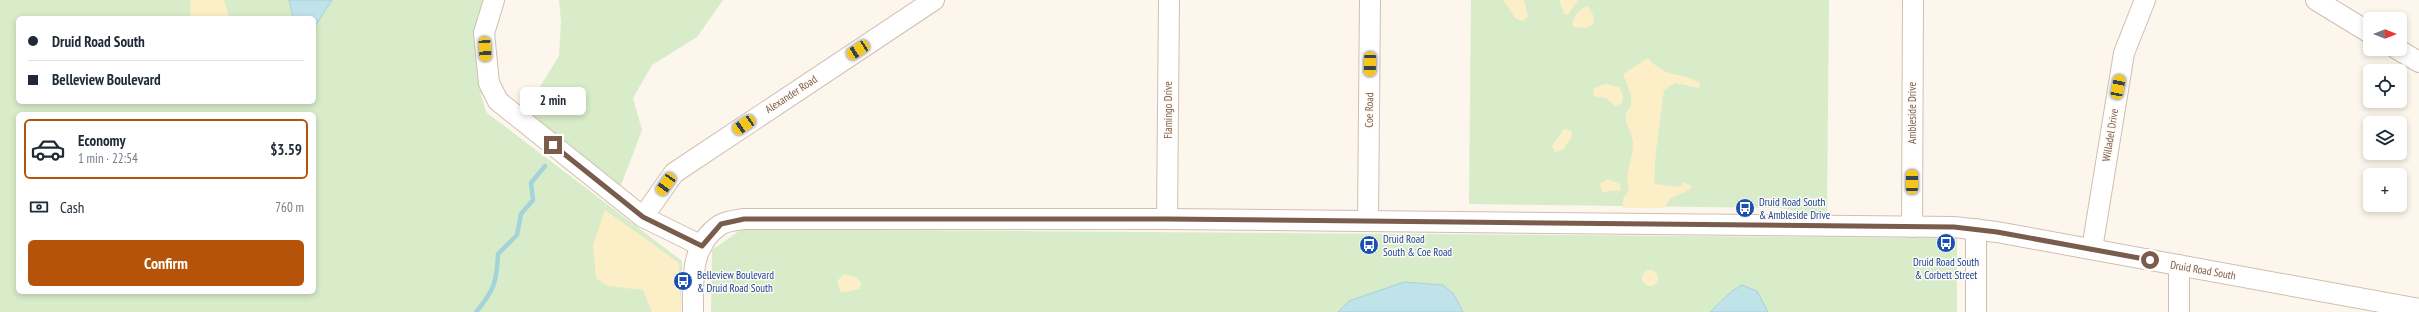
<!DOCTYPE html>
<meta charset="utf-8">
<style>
:root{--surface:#fff;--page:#f6f6f7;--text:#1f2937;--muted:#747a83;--line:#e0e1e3;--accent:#b45309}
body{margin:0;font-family:"PT Sans Narrow",sans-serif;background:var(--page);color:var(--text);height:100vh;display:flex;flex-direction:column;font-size:15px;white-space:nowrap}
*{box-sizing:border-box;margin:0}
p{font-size:13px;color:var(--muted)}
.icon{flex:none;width:22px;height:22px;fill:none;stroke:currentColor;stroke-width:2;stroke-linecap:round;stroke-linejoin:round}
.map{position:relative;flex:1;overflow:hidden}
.drawer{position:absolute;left:16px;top:112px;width:300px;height:182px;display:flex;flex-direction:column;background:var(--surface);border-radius:6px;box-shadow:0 2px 6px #0003}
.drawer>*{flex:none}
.hud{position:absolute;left:16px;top:16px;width:300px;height:88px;border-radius:6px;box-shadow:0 2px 6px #0003;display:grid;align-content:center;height:88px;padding:0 12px;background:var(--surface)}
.needle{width:26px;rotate:90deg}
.tools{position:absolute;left:2363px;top:12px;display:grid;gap:8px}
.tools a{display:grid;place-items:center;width:44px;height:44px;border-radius:6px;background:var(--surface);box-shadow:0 2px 6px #0003;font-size:20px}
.end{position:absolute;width:18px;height:18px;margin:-9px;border:5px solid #7a5c4d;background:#fff;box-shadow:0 0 0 2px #fff}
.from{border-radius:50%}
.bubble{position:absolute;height:28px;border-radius:6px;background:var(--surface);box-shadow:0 2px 6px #0003;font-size:13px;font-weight:700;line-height:28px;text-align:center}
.car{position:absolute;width:12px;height:24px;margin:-12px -6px;border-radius:5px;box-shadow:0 0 3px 1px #0007;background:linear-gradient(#f5c518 24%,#345 0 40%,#f5c518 0 76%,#345 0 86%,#f5c518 0)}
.hud b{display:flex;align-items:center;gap:14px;height:38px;font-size:15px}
.hud b+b{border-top:1px solid var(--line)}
.hud i{width:10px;height:10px;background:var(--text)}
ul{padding:7px 0 0;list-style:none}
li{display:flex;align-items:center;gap:12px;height:60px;margin:0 8px 6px;padding:0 4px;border:2px solid transparent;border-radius:6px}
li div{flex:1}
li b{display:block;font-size:15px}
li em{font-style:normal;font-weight:700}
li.active{border-color:var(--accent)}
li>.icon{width:36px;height:36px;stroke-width:1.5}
.pay{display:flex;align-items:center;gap:10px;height:44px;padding:0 12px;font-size:15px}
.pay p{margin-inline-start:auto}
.action{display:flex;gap:8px;margin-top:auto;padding:8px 12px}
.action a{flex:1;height:46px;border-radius:6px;background:var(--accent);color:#fff;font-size:16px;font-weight:700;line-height:46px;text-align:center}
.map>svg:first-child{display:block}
</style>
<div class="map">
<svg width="2419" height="312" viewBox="0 0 2419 312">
<rect width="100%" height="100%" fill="#fdf6ec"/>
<g fill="#d8ecc9" fill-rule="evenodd">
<path d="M0,0H486L496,111L488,105L480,91L486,112L682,261L681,312H0ZM18,18H314V102H18ZM18,114H314V292H18Z"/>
<path d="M559,0H723L697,37L652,65L633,98L642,130L620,188L524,112L559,56L561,22Z"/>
<path d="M1471,0H1829L1827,217L1780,208L1469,204Z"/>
<path d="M742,229L1957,238V312H711L712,250Z"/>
</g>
<g fill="#fcefc7">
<path d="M190,0H224L229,16L191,18Z"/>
<path d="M1503,0H1524L1528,17L1523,21L1516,19Z"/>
<path d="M1559,0H1578L1568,15L1564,14Z"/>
<path d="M1588,6L1593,15L1594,24L1586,28L1573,27C1571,19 1579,8 1588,6Z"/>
<path d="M1648,58C1666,79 1679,71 1700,83L1699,88L1675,83L1664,90L1656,151L1654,184L1681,187L1682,182L1692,186L1689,190L1671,198L1664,208H1623V199L1629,190C1624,175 1633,159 1633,144C1634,130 1617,119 1631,107V95L1623,74Z"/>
<path d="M1605,84L1619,87L1623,96L1622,103L1615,106L1606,98L1593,96L1594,88Z"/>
<path d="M1564,129L1572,131L1571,138L1563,150L1555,152L1552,146Z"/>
<path d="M1608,179L1620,184L1621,190L1602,192L1600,184Z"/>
<path d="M605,210L679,263L681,312H652L643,290L608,286L596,278L593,245Z"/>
<circle cx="1650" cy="278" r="8"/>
<path d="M843,275C850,274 857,277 861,283L860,289L841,293L837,281Z"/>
</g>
<g fill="#bfe3e8" stroke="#a5d3da">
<path d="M289,0H332L314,28V18H293Z"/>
<path d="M1404,282L1443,285L1453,293L1463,312H1338L1349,301Z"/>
<path d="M1742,285L1757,291L1768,312H1710L1732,291Z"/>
</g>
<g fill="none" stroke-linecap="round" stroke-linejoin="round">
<path stroke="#a5d3da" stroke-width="4.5" d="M476,312C494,291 497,281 498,254L517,235L521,214L533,200L531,183L545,166"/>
<defs>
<g id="minor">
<path d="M494,0L484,33L489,83L498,101L643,217L702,246"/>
<path d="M2316,0L2370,33"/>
<path d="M2397,49L2419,62"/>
<path d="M643,217L674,173L934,0"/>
<path d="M1167,219L1169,0"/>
<path d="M1368,221L1370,0"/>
<path d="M1912,227L1913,0"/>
<path d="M2092,249L2124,53L2145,0"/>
<path d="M693,312C693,280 690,245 720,225C726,221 737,220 744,219H1167L1954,227L1997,232L2419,309"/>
<path d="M1976,312V229"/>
<path d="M2179,312V265"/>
</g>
</defs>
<use href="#minor" stroke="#d1beb0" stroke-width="22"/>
<use href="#minor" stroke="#fff" stroke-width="20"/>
</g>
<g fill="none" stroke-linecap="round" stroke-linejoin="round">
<path stroke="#7a5c4d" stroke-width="5" d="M553,145L643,217L702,246L721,224L744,219H1167L1954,227L1997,232L2150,260"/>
</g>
<defs>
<symbol id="bus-disc" viewBox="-11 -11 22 22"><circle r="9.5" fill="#1a4fb4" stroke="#fffaf3"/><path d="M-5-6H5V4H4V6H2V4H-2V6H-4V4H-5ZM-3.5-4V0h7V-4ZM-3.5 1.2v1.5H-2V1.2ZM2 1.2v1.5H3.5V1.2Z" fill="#fff"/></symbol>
</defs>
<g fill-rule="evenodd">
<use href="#bus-disc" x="1734" y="197" width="22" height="22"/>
<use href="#bus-disc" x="1935" y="232" width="22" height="22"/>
<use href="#bus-disc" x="1358" y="234" width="22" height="22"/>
<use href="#bus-disc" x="672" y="270" width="22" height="22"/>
</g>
<g text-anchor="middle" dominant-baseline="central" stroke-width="3" stroke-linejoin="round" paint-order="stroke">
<g font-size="11" fill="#7a5c4d" stroke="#fffaf3">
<text transform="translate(791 94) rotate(-33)">Alexander Road</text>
<text transform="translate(1168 110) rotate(-90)">Flamingo Drive</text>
<text transform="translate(1369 110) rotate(-89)">Coe Road</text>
<text transform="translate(1912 113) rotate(-90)">Ambleside Drive</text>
<text transform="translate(2110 135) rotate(-81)">Willadel Drive</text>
<text transform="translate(2203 270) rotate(10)">Druid Road South</text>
</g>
<g font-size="11" fill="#164399" stroke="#fffaf3" text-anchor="start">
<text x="1759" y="202">Druid Road South<tspan x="1759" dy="13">&amp; Ambleside Drive</tspan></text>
<text x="1383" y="239">Druid Road<tspan x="1383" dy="13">South &amp; Coe Road</tspan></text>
<text x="1946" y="262" text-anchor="middle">Druid Road South<tspan x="1946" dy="13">&amp; Corbett Street</tspan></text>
<text x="697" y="275">Belleview Boulevard<tspan x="697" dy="13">&amp; Druid Road South</tspan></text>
</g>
</g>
</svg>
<div class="tools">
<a><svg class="needle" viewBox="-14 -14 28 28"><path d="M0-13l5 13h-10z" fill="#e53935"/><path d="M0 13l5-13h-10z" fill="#747a83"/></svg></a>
<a><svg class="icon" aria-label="locate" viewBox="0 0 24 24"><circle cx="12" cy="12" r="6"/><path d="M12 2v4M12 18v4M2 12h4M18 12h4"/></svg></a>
<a><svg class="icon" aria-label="layers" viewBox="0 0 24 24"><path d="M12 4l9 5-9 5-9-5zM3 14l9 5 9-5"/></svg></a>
<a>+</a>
</div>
<i class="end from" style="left:2150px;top:260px"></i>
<i class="end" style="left:553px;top:145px"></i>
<div class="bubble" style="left:520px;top:87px;width:66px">2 min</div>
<i class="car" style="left:485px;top:49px;rotate:177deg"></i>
<i class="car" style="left:858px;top:50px;rotate:237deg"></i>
<i class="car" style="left:1370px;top:64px;rotate:181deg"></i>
<i class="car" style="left:2118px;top:87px;rotate:11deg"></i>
<i class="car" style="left:744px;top:125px;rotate:236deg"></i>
<i class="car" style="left:1912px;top:182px;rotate:0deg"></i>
<i class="car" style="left:666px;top:184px;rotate:215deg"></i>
<div class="hud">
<b><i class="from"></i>Druid Road South</b>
<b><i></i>Belleview Boulevard</b>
</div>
<section class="drawer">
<ul>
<li class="active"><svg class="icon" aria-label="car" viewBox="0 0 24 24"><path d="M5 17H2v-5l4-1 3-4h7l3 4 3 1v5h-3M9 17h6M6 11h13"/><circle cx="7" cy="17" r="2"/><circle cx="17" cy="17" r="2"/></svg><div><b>Economy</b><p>1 min · 22:54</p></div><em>$3.59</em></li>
</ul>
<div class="pay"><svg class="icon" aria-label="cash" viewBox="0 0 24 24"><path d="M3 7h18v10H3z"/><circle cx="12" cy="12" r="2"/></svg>Cash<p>760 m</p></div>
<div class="action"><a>Confirm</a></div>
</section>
</div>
